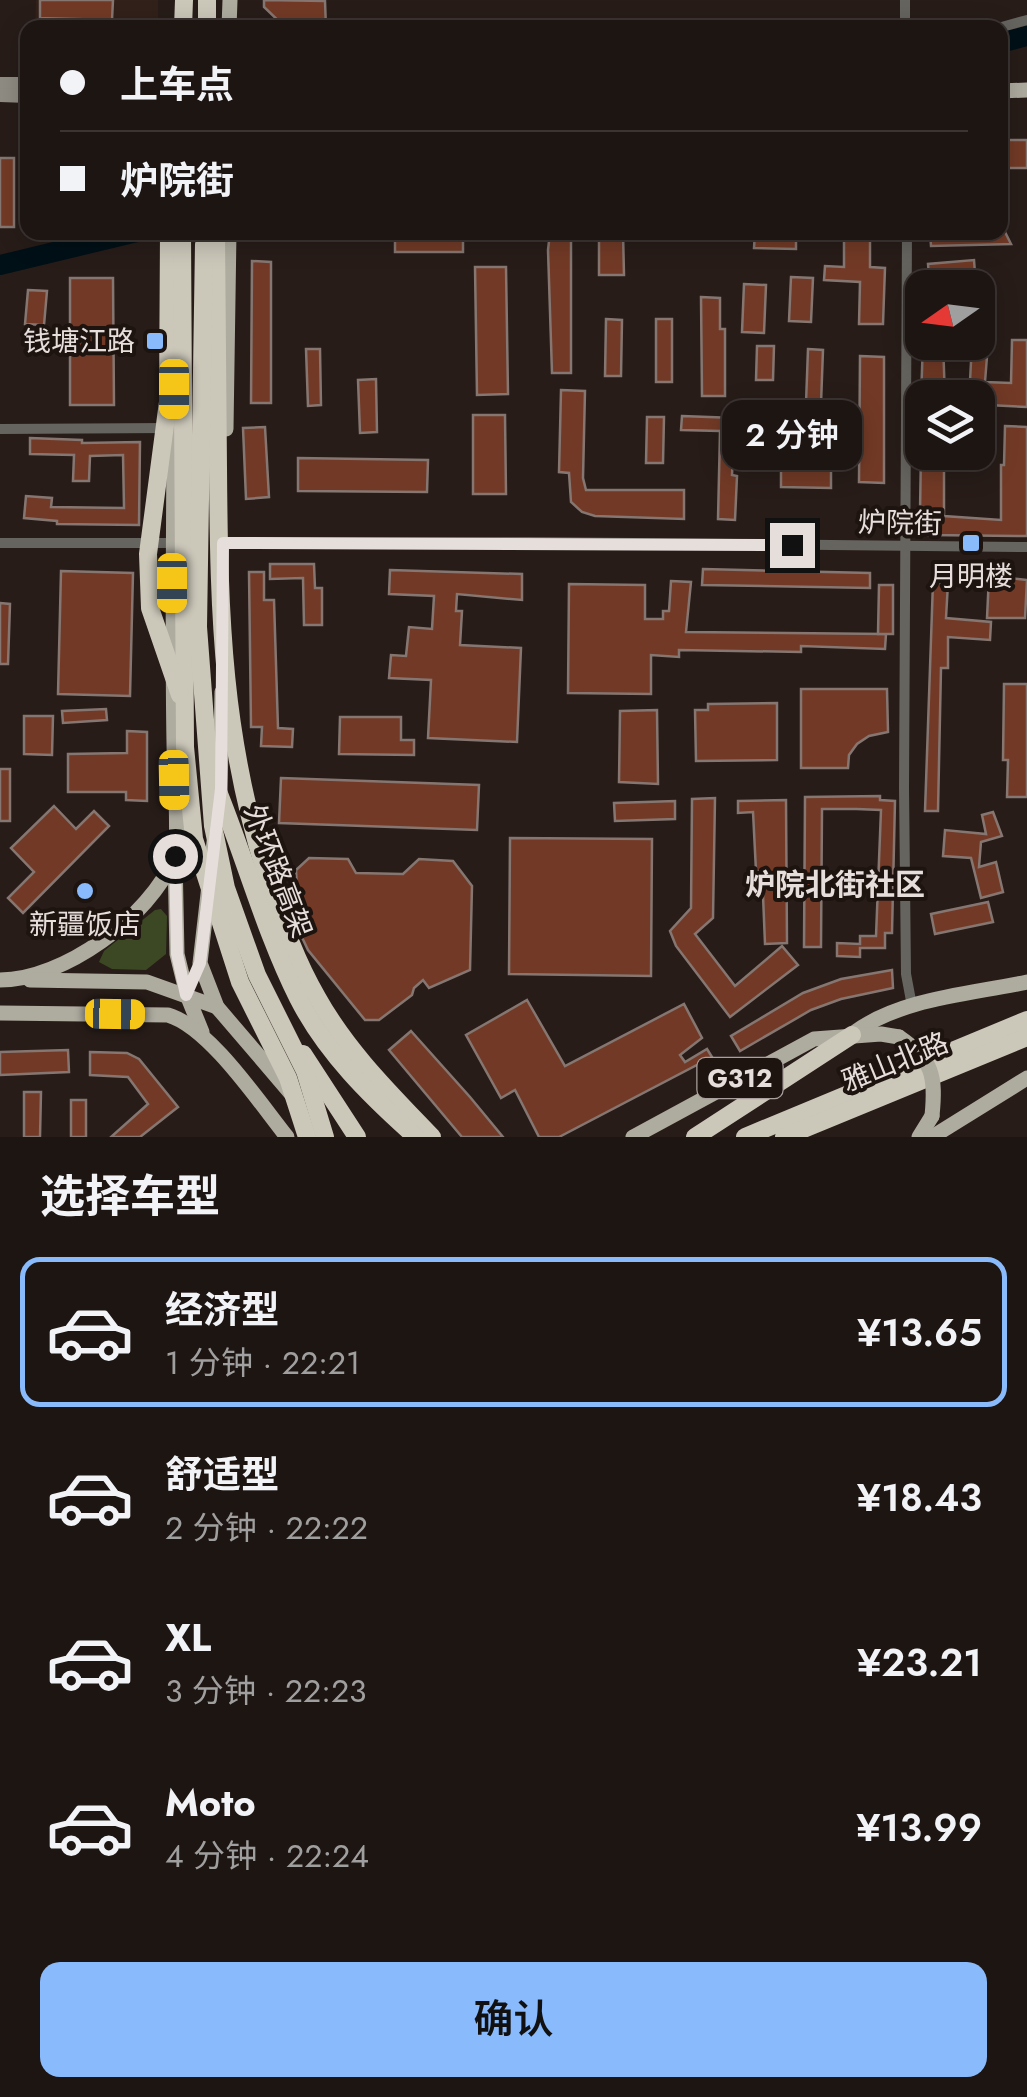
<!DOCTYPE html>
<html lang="zh">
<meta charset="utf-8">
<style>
:root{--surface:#1d1512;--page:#251e1b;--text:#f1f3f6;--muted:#a09f9f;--line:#3b3432;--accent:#89bafc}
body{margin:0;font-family:Jost,"Noto Sans SC",sans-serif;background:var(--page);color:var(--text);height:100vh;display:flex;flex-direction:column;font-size:38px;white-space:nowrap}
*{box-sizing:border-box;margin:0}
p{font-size:32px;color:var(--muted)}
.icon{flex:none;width:55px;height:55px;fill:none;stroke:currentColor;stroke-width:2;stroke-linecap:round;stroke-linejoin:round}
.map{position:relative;height:1137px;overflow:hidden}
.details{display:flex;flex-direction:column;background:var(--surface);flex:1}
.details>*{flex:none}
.top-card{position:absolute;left:20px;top:20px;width:988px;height:220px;border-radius:20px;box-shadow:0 5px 25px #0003,0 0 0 2px var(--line);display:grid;align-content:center;height:220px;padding:0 40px;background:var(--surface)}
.needle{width:65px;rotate:256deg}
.fabs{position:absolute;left:905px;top:270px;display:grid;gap:20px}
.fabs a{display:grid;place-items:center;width:90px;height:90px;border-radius:20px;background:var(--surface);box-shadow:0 5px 25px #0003,0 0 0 2px var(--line);font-size:50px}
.end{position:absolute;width:45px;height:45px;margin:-22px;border:12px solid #e6dedb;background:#111;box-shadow:0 0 0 5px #111}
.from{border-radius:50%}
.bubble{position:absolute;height:70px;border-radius:20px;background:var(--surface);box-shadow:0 5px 25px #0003,0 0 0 2px var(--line);font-size:32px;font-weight:600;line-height:70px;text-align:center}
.car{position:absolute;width:30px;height:60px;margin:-30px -15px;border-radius:12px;box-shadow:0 0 8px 2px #0007;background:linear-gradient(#f5c518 24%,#345 0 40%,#f5c518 0 76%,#345 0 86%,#f5c518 0)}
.top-card b{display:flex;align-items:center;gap:35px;height:95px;font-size:38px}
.top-card b+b{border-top:2px solid var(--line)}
.top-card i{width:25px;height:25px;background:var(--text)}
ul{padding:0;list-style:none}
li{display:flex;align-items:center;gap:30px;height:150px;margin:0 20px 15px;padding:0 20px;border:5px solid transparent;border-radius:20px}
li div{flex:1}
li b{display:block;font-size:38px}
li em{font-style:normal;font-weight:600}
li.current{border-color:var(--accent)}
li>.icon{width:90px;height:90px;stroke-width:1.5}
h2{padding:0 40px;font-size:45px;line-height:120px}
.primary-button{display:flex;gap:20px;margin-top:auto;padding:20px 40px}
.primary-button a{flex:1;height:115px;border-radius:20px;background:var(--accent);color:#111;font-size:40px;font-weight:600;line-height:115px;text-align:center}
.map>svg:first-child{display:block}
</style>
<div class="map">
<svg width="1027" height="1137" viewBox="0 0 1027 1137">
<rect width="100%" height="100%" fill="#271c18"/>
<path fill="#32201a" d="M36,0H158V27H35Z"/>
<path fill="#3c4824" d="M161,909L167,916L166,954L146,970L112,969L99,962L104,951L155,910Z"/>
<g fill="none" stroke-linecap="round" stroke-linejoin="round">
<g stroke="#001017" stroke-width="20">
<path d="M1000,43L1027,36"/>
<path d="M0,265L137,232"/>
</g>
</g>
<g fill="#723a26" stroke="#857671" stroke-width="2.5">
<path d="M40,0H113L112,20L40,18Z"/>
<path d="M264,0L325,1L326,28H286L264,7Z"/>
<rect x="1000" y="140" width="27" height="28"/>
<rect x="0" y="158" width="14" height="69"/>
<rect x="395" y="232" width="68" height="20"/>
<path d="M550,232H571V373H552L548,250Z"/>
<path d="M599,232H623L624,275H599Z"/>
<path d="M755,232H796V249L754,248Z"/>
<path d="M844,232H870V267L885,268L883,324H859L860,282L824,280L825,266L844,267Z"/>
<path d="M930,232H1005L1011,244L931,246Z"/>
<path d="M974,260L975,273L959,275L962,288H930L928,264Z"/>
<path d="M252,261L271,262V403H251Z"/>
<path d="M475,267H506L508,394L477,395Z"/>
<path d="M791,277L813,278L811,322L789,321Z"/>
<path d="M70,278H113L114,405H70Z"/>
<path d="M744,284L766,285L764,333L742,332Z"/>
<path d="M28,290L47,291L44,325L25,324Z"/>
<path d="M701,297L720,298V329H725V396H702Z"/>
<path d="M606,319L622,320L621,376H605Z"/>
<rect x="656" y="319" width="16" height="63"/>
<path d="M1012,340H1027V407L988,405V401L978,400V398H965L966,381H970L972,343L988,344L985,382L1011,383Z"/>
<path d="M923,342H943L945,398H921Z"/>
<path d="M757,346H774L773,380H756Z"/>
<path d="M306,349H320L321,405L308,406Z"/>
<path d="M808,349L823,350L821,404L806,403Z"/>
<path d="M860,356L884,357V483L859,482Z"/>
<path d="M376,379L377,432L360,433L358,380Z"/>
<path d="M561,390L585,391L583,478L586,490H684V519L595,516L582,512L571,502L569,473L559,472Z"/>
<path d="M473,415H505L506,494H473Z"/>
<path d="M682,416L735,418L732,475L737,476L735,520L718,519L720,431L681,430Z"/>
<path d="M647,417H664L663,463H646Z"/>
<path d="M1005,426L1027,427V536L928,535V512H920L921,452H944V516L1001,520V465H1004Z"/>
<path d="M265,427L269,497L246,499L243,428Z"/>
<path d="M781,437L831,438V488L781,487Z"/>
<path d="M30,438L82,440V443L140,442L139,525L57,524V521L24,518L26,496L52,498L51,507L124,508L123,455L90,456L89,481H73L74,455L30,454Z"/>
<path d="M298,458L428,460L427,492L298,491Z"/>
<path d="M270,564H314L315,588H322V625H304L303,578L270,579Z"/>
<path d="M703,569L870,573V588L702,585Z"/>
<path d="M390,570L522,574V600L457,594L456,611H462L460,645L521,648L517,742L428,738L431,680L389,678L391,655L406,656L409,627L432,629L434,596L389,594Z"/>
<path d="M61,571L133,573L130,696L58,694Z"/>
<path d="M249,572H264V600H274L278,728L293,729L292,747L261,746L262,727H251Z"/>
<path d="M989,576L1027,580L1025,618H987Z"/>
<path d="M671,581L691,582L686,632L886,634L885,649L801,646V652L679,650V657L651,655V694L568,693L569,584L645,585V619H663V611H669Z"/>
<path d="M933,582L948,583L946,618L991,622L990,640L948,637V668H941L938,811H925Z"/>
<path d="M879,585H893V634H878Z"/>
<path d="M0,603L10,604L8,664H0Z"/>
<path d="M1004,684H1027V797H1007L1008,760H1003Z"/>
<path d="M801,689H887L888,732L869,736L857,744L849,755L848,768H801Z"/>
<path d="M777,703V760L696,761L695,710H708V704Z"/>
<path d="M106,709L107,720L63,723L62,711Z"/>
<path d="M657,710L658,784L619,782L620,711Z"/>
<path d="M24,716H53L52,755L24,754Z"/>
<path d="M340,717H401V740H414V755L339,754Z"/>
<path d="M127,731L147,732V801L126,800V792H68V754L127,753Z"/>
<rect x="0" y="769" width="10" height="52"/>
<path d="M281,778L479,785L477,830L279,823Z"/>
<path d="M880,796V800L895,801L892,933H885V948H860V957L837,956V943L860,944V936H876L881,810L856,809H822L821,947H804L805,797Z"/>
<path d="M715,798L713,918L695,934L735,986L782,946L798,965L730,1017L676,946L670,931L691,908L692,799Z"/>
<path d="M786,800L787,943L765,944L762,871H756L753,812L738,813V801Z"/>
<path d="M675,801V819L615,821L614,803Z"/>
<path d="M54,806L76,829L94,811L109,826L23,913L8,898L34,872L11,848Z"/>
<path d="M993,812L1002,836L981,842L979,867L996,862L1003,892L981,898L971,858L943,856L945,830L986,834L982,815Z"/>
<path d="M510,838L652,839L651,976L509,974Z"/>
<path d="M309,858L348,859L356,873L403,874L419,859L453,861L472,886L470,970L429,988L423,980L414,988L412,995L379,1020H365L308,950L299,931L296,870Z"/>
<path d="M988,902L993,922L935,934L931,914Z"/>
<path d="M892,970L893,988L841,999L811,1010L740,1051L731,1036L803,993L841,979Z"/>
<path d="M527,1000L565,1066L684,1004L702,1038L680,1055L685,1062L707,1049L712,1057L559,1137H539L515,1090L501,1098L466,1035Z"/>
<path d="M411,1031L470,1097L503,1137H462L389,1050Z"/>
<path d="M68,1050L69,1072L0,1075V1052Z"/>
<path d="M90,1052L127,1053L139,1059L178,1107L140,1137H111L148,1104L128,1077L90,1075Z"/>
<path d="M24,1092H41L40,1137H24Z"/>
<rect x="71" y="1100" width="15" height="37"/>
</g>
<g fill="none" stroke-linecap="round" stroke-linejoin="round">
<g stroke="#66645f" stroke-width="10">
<path d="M905,28V0"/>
<path d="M998,28L1027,20"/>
<path d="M907,232L904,788L906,974L912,1006"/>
<path d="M0,429L168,428"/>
<path d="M0,543H176"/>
<path d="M218,543L530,542L1027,547"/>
</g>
<g stroke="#8f8c83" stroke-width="14">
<path d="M0,84H28"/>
<path d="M0,95L28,96"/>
</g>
<g stroke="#aeab9f" stroke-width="15">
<path d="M229,28L230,0"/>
<path d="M1000,91L1027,90"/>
<path d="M226,429L229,232"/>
<path d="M220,794L222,692"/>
<path d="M214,842L200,963L217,1007L294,1097"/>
<path d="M175,856L177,954L187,995L202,1032"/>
<path d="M0,980C63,980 150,917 174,858C180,844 174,764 174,743C172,631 174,519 174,406"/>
<path d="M30,980L147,982L217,1007"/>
<path d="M0,1013L168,1015C209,1027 259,1102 287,1137"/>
<path d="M855,1032C902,998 972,994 1027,982"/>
<path d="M633,1137L814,1039L881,1034L899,1037"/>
<path d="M919,1137L932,1116"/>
<path d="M932,1137L1027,1078"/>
</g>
<g stroke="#cbc7b9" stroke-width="18">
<path d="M183,28L184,0"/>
<path d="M207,28V0"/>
<path d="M168,402L169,232"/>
<path d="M303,1054L357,1137"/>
<path d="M695,1137L852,1035"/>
<path d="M745,1137L1027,1020"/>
<path d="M784,1137L1027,1037"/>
</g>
<path stroke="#aeab9f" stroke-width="15" d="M899,1037C933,1060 936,1076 932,1116"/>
<g stroke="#cbc7b9" stroke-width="18">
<path d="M182,232L185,747L194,839L240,982L288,1078L307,1137"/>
<path d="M216,232C216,311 217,389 218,467C219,617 222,742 270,886C283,924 297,963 317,997C347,1051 390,1093 432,1137"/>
<path d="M204,244L198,627L213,826L226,888L257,975L305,1071L325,1137"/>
<path d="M168,402L148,554L150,608L180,695"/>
<path d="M215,784C244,854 264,930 298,998C326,1053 370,1096 416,1137"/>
</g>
</g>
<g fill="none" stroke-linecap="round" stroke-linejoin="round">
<path stroke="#e6dedb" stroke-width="12" d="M175,856L177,954L186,995L200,963L221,789L223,543L792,545"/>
</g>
<g fill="#89bafc" stroke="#1d130f" stroke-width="4">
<rect x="145" y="331" width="20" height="20" rx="5"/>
<rect x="961" y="533" width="20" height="20" rx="5"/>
<circle cx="85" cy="891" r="10"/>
</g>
<g text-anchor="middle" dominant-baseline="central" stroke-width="8" stroke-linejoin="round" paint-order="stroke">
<rect fill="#1d130f" stroke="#aaa19e" stroke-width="2.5" x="697.5" y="1058" width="85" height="40" rx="8"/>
<g font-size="25" font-weight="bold" fill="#e6dedb">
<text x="740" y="1078">G312</text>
</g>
<g font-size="28" fill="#e6dedb" stroke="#1d130f">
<text x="135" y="341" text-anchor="end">钱塘江路</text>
<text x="971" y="576">月明楼</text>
<text x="85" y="924">新疆饭店</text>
</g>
<g font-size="28" fill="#e6dedb" stroke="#1d130f">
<text transform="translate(900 523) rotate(1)">炉院街</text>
<text transform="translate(278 871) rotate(69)">外环路高架</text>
<text transform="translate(895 1062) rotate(-22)">雅山北路</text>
</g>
<g font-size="30" font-weight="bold" fill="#e6dedb" stroke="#1d130f">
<text x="835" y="884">炉院北街社区</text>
</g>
</g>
</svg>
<div class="fabs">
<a><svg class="needle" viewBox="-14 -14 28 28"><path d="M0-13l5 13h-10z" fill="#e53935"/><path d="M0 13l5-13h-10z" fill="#a09f9f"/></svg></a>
<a><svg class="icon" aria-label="layers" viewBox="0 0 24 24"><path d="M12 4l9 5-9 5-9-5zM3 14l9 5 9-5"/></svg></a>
</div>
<i class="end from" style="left:175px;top:856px"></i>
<i class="end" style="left:792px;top:545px"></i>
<div class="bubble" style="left:722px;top:400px;width:140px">2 分钟</div>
<i class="car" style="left:174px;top:389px;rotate:180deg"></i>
<i class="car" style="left:172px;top:583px;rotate:180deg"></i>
<i class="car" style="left:174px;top:780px;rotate:179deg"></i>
<i class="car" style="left:115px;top:1014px;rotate:91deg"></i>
<div class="top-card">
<b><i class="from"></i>上车点</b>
<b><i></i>炉院街</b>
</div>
</div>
<section class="details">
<h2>选择车型</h2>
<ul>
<li class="current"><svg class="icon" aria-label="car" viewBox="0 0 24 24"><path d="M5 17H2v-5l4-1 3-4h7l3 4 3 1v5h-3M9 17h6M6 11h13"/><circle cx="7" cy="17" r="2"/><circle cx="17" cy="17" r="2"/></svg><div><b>经济型</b><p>1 分钟 · 22:21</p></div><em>¥13.65</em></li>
<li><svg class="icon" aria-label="car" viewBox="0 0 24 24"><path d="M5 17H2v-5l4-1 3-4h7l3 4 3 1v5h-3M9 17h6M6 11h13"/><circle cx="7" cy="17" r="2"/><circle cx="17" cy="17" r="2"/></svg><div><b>舒适型</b><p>2 分钟 · 22:22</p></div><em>¥18.43</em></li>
<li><svg class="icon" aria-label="car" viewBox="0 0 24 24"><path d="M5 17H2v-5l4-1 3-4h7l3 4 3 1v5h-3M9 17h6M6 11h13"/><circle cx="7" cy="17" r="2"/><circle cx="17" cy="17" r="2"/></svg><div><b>XL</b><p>3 分钟 · 22:23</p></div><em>¥23.21</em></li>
<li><svg class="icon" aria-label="car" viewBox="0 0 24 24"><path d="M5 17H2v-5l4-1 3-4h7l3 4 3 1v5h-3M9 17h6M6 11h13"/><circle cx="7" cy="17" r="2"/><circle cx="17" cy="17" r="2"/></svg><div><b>Moto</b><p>4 分钟 · 22:24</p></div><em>¥13.99</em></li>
</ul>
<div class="primary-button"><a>确认</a></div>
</section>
